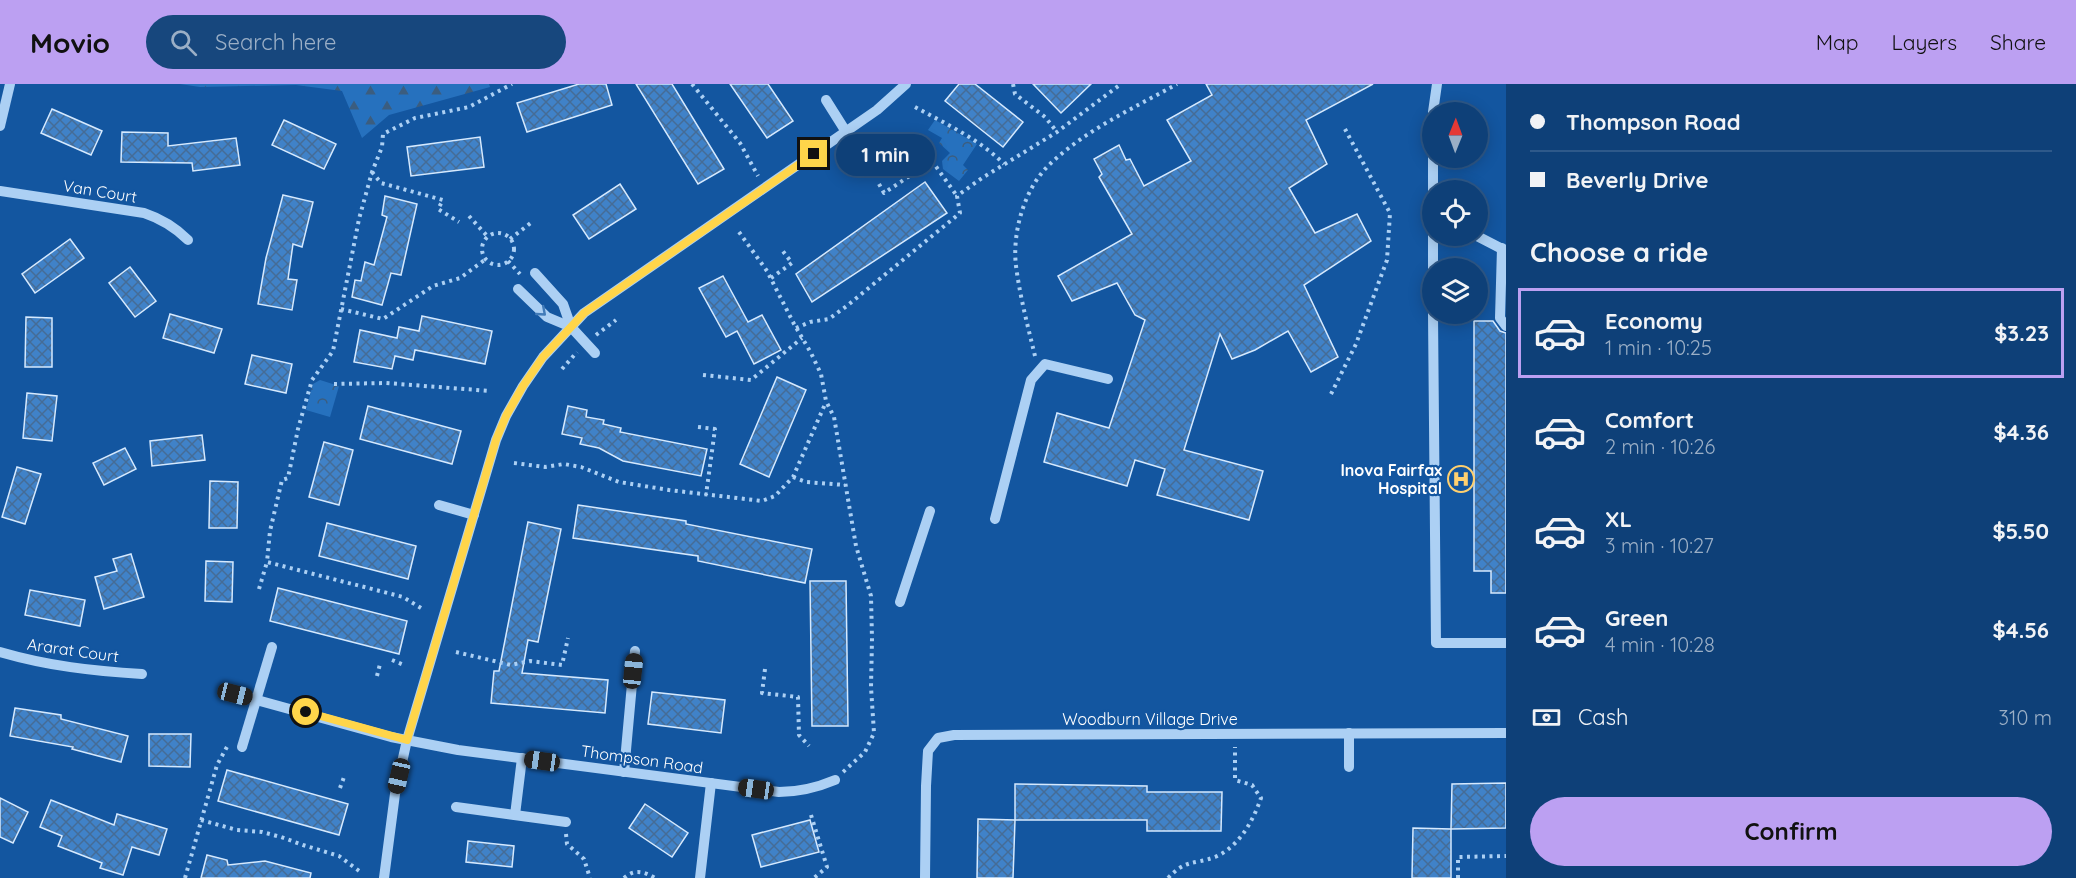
<!DOCTYPE html>
<meta charset="utf-8">
<style>
:root{--surface:#0e4078;--page:#17477d;--text:#f1f3f6;--muted:#9bafc6;--line:#2e598a;--accent:#bca0f2}
body{margin:0;font-family:Quicksand,sans-serif;background:var(--page);color:var(--text);height:100vh;display:flex;flex-direction:column;font-size:22px;white-space:nowrap}
*{box-sizing:border-box;margin:0}
p{font-size:20px;color:var(--muted)}
.icon{flex:none;width:33px;height:33px;fill:none;stroke:currentColor;stroke-width:2;stroke-linecap:round;stroke-linejoin:round}
.map{position:relative;flex:1;overflow:hidden}
.details{display:flex;flex-direction:column;background:var(--surface);width:570px}
.details>*{flex:none}
.banner{display:grid;align-content:center;height:132px;padding:0 24px;background:var(--surface)}
.needle{width:39px;rotate:1deg}
.controls{position:absolute;left:1422px;top:18px;display:grid;gap:12px}
.controls a{display:grid;place-items:center;width:66px;height:66px;border-radius:50%;background:var(--surface);box-shadow:0 3px 15px #0003,0 0 0 2px var(--line);font-size:30px}
.end{position:absolute;width:27px;height:27px;margin:-14px;border:8px solid #ffd54a;background:#111;box-shadow:0 0 0 3px #111}
.from{border-radius:50%}
.bubble{position:absolute;height:42px;border-radius:21px;background:var(--surface);box-shadow:0 3px 15px #0003,0 0 0 2px var(--line);font-size:20px;font-weight:800;line-height:42px;text-align:center}
.car{position:absolute;width:18px;height:36px;margin:-18px -9px;border-radius:8px;box-shadow:0 0 4px 2px #0007;background:linear-gradient(#222 24%,#8ab4d8 0 40%,#222 0 76%,#8ab4d8 0 86%,#222 0)}
.banner b{display:flex;align-items:center;gap:21px;height:57px;font-size:22px}
.banner b+b{border-top:2px solid var(--line)}
.banner i{width:15px;height:15px;background:var(--text)}
ul{padding:0;list-style:none}
li{display:flex;align-items:center;gap:18px;height:90px;margin:0 12px 9px;padding:0 12px;border:3px solid transparent;border-radius:0px}
li div{flex:1}
li b{display:block;font-size:22px}
li em{font-style:normal;font-weight:800}
li.on{border-color:var(--accent)}
li>.icon{width:54px;height:54px;stroke-width:1.5}
h2{padding:0 24px;font-size:27px;line-height:72px}
.pay{display:flex;align-items:center;gap:15px;height:66px;padding:0 24px;font-size:22px}
.pay p{margin-inline-start:auto}
.cta{display:flex;gap:12px;margin-top:auto;padding:12px 24px}
.cta a{flex:1;height:69px;border-radius:36px;background:var(--accent);color:#111;font-size:24px;font-weight:800;line-height:69px;text-align:center}
header{display:flex;align-items:center;gap:36px;box-sizing:border-box;height:84px;padding:0 30px;background:var(--accent);color:#111}
header strong{font-size:28px}
nav{display:flex;gap:33px;margin-inline-start:auto;font-size:21px}
.search{width:420px;height:54px;background:var(--page);display:flex;align-items:center;gap:15px;box-sizing:border-box;padding:0 21px;border-radius:33px;color:var(--muted);font-size:22px}
main{display:flex;flex:1;min-height:0}
.map>svg:first-child{display:block}
</style>
<header>
<strong>Movio</strong>
<div class="search"><svg class="icon" aria-label="search" viewBox="0 0 24 24"><circle cx="10" cy="10" r="6"/><path d="M15 15l6 6"/></svg>Search here</div>
<nav><a>Map</a><a>Layers</a><a>Share</a></nav>
</header>
<main>
<div class="map">
<svg width="1506" height="794" viewBox="0 0 1506 794">
<defs>
<pattern id="forest-firs" width="22" height="20" patternUnits="userSpaceOnUse" patternTransform="scale(1.5)"><rect width="22" height="20" fill="#2671be"/><path d="M5 1l3.5 6h-7zM16 11l3.5 6h-7z" fill="#3b5d7f"/></pattern>
<pattern id="park-crowns" width="20" height="18" patternUnits="userSpaceOnUse" patternTransform="scale(1.5)"><rect width="20" height="18" fill="#2671be"/><path d="M2 6a3 3 0 1 1 6 0M12 15a3 3 0 1 1 6 0" fill="none" stroke="#3b5d7f"/></pattern>
<pattern id="building-cross-hatch" width="8" height="8" patternUnits="userSpaceOnUse" patternTransform="scale(1.5)"><rect width="8" height="8" fill="#4082c8"/><path d="M0 0l8 8M0 8l8-8" fill="none" stroke="#456c96"/></pattern>
</defs>
<rect width="100%" height="100%" fill="#1356a0"/>
<path fill="url(#forest-firs)" d="M180,0H489L490,3L389,31L362,54L342,7L296,1L200,3Z"/>
<g fill="url(#park-crowns)">
<path d="M935,36L977,60L963,81L968,86L959,97L943,85L942,77L950,69L939,59L942,54L928,46Z"/>
<path d="M320,296L339,302L330,333L306,326L313,300Z"/>
</g>
<g fill="url(#building-cross-hatch)" stroke="#d5e9fe" stroke-width="1.5">
<path d="M579,0H606L612,21L527,48L517,19Z"/>
<path d="M636,0H672L724,85L698,100Z"/>
<path d="M730,0H768L793,37L767,54Z"/>
<path d="M959,0H975L1023,38L1003,63L945,17Z"/>
<path d="M1033,0H1091L1061,29Z"/>
<path d="M1206,0H1373L1306,36L1327,80L1289,104L1315,149L1357,130L1371,157L1304,201L1338,273L1311,288L1288,247L1255,266L1232,275L1220,250L1184,366L1263,387L1249,436L1157,411L1165,385L1135,376L1127,402L1044,378L1057,329L1109,344L1145,236L1135,231L1117,199L1072,217L1058,192L1132,150L1099,93L1102,90L1094,75L1119,61L1126,76L1130,75L1144,102L1191,77L1167,36L1212,11Z"/>
<path d="M52,25L102,47L91,71L41,49Z"/>
<path d="M284,36L336,60L324,85L272,61Z"/>
<path d="M122,48L168,49V62L236,54L240,81L193,87L192,79L121,78Z"/>
<path d="M480,53L484,83L411,92L407,63Z"/>
<path d="M925,98L947,129L812,218L796,190Z"/>
<path d="M620,100L636,125L589,155L573,131Z"/>
<path d="M283,111L313,118L302,163L293,160L288,195L297,196L292,226L258,220L266,174Z"/>
<path d="M385,112L417,120L401,191L391,189L382,221L352,213L355,196L361,197L365,178L374,181L387,133L382,131Z"/>
<path d="M70,155L84,174L35,209L22,190Z"/>
<path d="M130,183L156,217L135,233L109,199Z"/>
<path d="M723,192L748,238L762,231L781,266L754,280L737,247L726,253L699,204Z"/>
<path d="M170,230L222,245L214,269L163,254Z"/>
<path d="M422,232L492,247L485,280L415,266L413,276L395,272L392,285L354,278L360,246L397,254L399,243L419,247Z"/>
<path d="M26,233L52,234V283H25Z"/>
<path d="M1474,237H1493L1500,247L1506,249V509H1491V487H1474Z"/>
<path d="M252,271L292,280L286,309L245,300Z"/>
<path d="M777,293L806,306L769,393L740,380Z"/>
<path d="M27,309L57,312L52,357L23,354Z"/>
<path d="M368,322L461,347L452,380L360,355Z"/>
<path d="M568,322L587,326L586,333L604,336L603,340L621,344L620,348L707,365L701,392L623,377L599,364L580,360L582,354L562,350Z"/>
<path d="M202,351L205,376L152,382L150,357Z"/>
<path d="M324,358L353,366L339,421L309,413Z"/>
<path d="M125,364L136,385L104,401L93,379Z"/>
<path d="M17,383L41,390L25,440L2,433Z"/>
<path d="M210,397L238,398L237,444H209Z"/>
<path d="M578,421L686,437V440L812,465L805,499L698,477V472L573,454Z"/>
<path d="M528,438L561,445L538,558L528,556L522,589L608,596L605,629L491,619L494,587H499Z"/>
<path d="M327,439L416,462L408,495L319,472Z"/>
<path d="M131,470L144,513L104,525L95,493L117,487L113,475Z"/>
<path d="M206,477L233,478L232,518L205,517Z"/>
<path d="M810,497H846L848,642H812Z"/>
<path d="M278,504L407,537L399,570L270,537Z"/>
<path d="M30,506L85,516L80,542L25,531Z"/>
<path d="M652,608L725,616L721,649L648,640Z"/>
<path d="M15,624L61,631V635L128,652L121,678L72,665L73,663L10,652Z"/>
<path d="M149,650H191L190,683L149,682Z"/>
<path d="M227,686L348,720L339,751L218,717Z"/>
<path d="M1506,699V744L1451,745L1452,700Z"/>
<path d="M1015,700L1147,702V708H1222L1221,747H1147V736H1015Z"/>
<path d="M0,714L28,728L13,759L0,753Z"/>
<path d="M51,716L114,741L117,730L167,745L159,771L132,763L123,791L100,784L102,779L58,762L62,752L40,743Z"/>
<path d="M645,720L688,749L672,773L629,744Z"/>
<path d="M978,735L1015,736L1013,794H977Z"/>
<path d="M810,736L819,768L761,783L752,751Z"/>
<path d="M1413,744L1451,745V794H1412Z"/>
<path d="M468,757L514,762L512,783L466,778Z"/>
<path d="M207,771L227,776L228,781L265,777L311,789L310,794H201Z"/>
</g>
<g fill="none" stroke-linecap="round" stroke-linejoin="round">
<g stroke="#acd0f4" stroke-width="4" stroke-dasharray="3 4.5" stroke-linecap="butt">
<path d="M692,0L740,59L758,92"/>
<path d="M1013,0L1015,10L1045,33L1057,48"/>
<path d="M915,23C946,40 979,55 1004,80"/>
<path d="M372,88L381,99L443,116L438,125L459,138"/>
<path d="M879,100L884,109L932,77L957,112"/>
<path d="M469,132L488,153"/>
<path d="M739,148L767,187L794,240L811,269L821,290L826,317L834,333L856,462L871,512L872,555L871,603L874,649L865,668L843,688"/>
<circle cx="498" cy="165" r="16"/>
<path d="M510,155L532,138"/>
<path d="M508,177L520,190"/>
<path d="M771,194L792,179L782,166"/>
<path d="M341,225L383,235L433,202L460,194L486,175"/>
<path d="M796,244L810,238L829,235L848,221L960,129L957,112L982,94L1057,48L1121,0"/>
<path d="M596,251L616,236"/>
<path d="M1035,272C1028,243 1020,213 1016,182C1012,149 1024,105 1049,81C1085,46 1134,24 1177,0"/>
<path d="M562,285L577,268"/>
<path d="M703,291L751,296L802,254"/>
<path d="M334,300L386,299L490,307"/>
<path d="M1331,310L1356,260L1387,176L1390,129L1345,45"/>
<path d="M698,343L715,345L706,411"/>
<path d="M514,379L545,383L564,380L581,383L619,398L669,406L762,417L775,412L793,393L826,318"/>
<path d="M793,393L806,398L845,401"/>
<path d="M259,505L267,478"/>
<path d="M421,524L403,513L267,478L270,447L282,396L288,394L298,345L312,296L333,267L359,135L372,88L382,63L383,50L415,34L469,23L512,0"/>
<path d="M456,568L511,581L530,577L562,581L568,554"/>
<path d="M392,576L404,581"/>
<path d="M765,585L762,609L798,613L799,651L809,662"/>
<path d="M377,592L380,580"/>
<path d="M340,704L344,693"/>
<path d="M811,731L827,783L814,794"/>
<path d="M201,736L237,746L262,748L281,753L303,761L339,772L362,789"/>
<path d="M566,750L567,760L584,775L590,794"/>
<path d="M185,794L217,681L228,661"/>
<path d="M624,794C634,785 643,787 655,794"/>
<path d="M1168,794C1186,775 1193,781 1215,773C1239,763 1253,737 1261,714L1252,701L1235,696V663"/>
<path d="M1458,794V773L1506,772"/>
</g>
<g stroke="#acd0f4" stroke-width="10">
<path d="M826,16L865,78"/>
<path d="M1433,28L1437,0"/>
<path d="M0,42L10,0"/>
<path d="M1433,74V106"/>
<path d="M0,107L144,129C162,135 175,143 188,156"/>
<path d="M1433,152V184"/>
<path d="M1477,152L1506,167"/>
<path d="M1502,164L1500,234L1506,242"/>
<path d="M535,189L563,220L571,243L595,269"/>
<path d="M518,205L547,233L571,243"/>
<path d="M1433,230L1436,559H1506"/>
<path d="M439,421L474,431"/>
<path d="M995,435L1031,296L1045,280L1108,295"/>
<path d="M900,518L930,427"/>
<path d="M0,568C48,582 93,587 142,590"/>
<path d="M235,610L391,653L458,666L779,708C799,708 816,704 835,696"/>
<path d="M242,663L272,563"/>
<path d="M1349,683V649"/>
<path d="M624,688L635,567"/>
<path d="M456,723L566,738"/>
<path d="M515,731L522,674"/>
<path d="M384,794L395,710L407,656L496,356L506,332L523,302L543,273L584,229L877,26L906,0"/>
<path d="M700,794L711,699"/>
<path d="M925,794L926,702L928,667L938,654L954,651L1506,649"/>
</g>
</g>
<defs><path id="oneway-chevron" d="M-2-3.5L2.5 0L-2 3.5" fill="none" stroke-width="1.6" stroke-linecap="round" stroke-linejoin="round" transform="scale(1.5)"/></defs>
<use stroke="#417bb9" href="#oneway-chevron" transform="translate(542 228) rotate(41)"/>
<g fill="none" stroke-linecap="round" stroke-linejoin="round">
<path stroke="#ffd54a" stroke-width="8" d="M306,628L407,656L496,356L506,332L523,302L543,273L584,229L814,70"/>
</g>
<defs>
<symbol id="hospital-ring" viewBox="-11 -11 22 22"><circle r="9.5" fill="#1356a0" stroke="#ffd06f" stroke-width="1.5"/><path d="M-5-5h3v3.5h4V-5h3V5h-3V1.5h-4V5h-3Z" fill="#ffd06f"/></symbol>
</defs>
<g fill-rule="evenodd">
<use href="#hospital-ring" x="1446" y="380" width="30" height="30"/>
</g>
<g text-anchor="middle" dominant-baseline="central" stroke-width="4.5" stroke-linejoin="round" paint-order="stroke">
<g font-size="16" fill="#fff" stroke="#1356a0">
<text transform="translate(100 107) rotate(9)">Van Court</text>
<text transform="translate(73 566) rotate(8)">Ararat Court</text>
<text x="1150" y="635">Woodburn Village Drive</text>
<text transform="translate(642 675) rotate(8)">Thompson Road</text>
</g>
<g font-size="16" font-weight="bold" fill="#fff" stroke="#1356a0" text-anchor="end">
<text x="1442" y="386">Inova Fairfax<tspan x="1442" dy="18">Hospital</tspan></text>
</g>
</g>
</svg>
<div class="controls">
<a><svg class="needle" viewBox="-14 -14 28 28"><path d="M0-13l5 13h-10z" fill="#e53935"/><path d="M0 13l5-13h-10z" fill="#9bafc6"/></svg></a>
<a><svg class="icon" aria-label="locate" viewBox="0 0 24 24"><circle cx="12" cy="12" r="6"/><path d="M12 2v4M12 18v4M2 12h4M18 12h4"/></svg></a>
<a><svg class="icon" aria-label="layers" viewBox="0 0 24 24"><path d="M12 4l9 5-9 5-9-5zM3 14l9 5 9-5"/></svg></a>
</div>
<i class="end from" style="left:306px;top:628px"></i>
<i class="end" style="left:814px;top:70px"></i>
<div class="bubble" style="left:836px;top:50px;width:99px">1 min</div>
<i class="car" style="left:633px;top:587px;rotate:6deg"></i>
<i class="car" style="left:235px;top:610px;rotate:104deg"></i>
<i class="car" style="left:542px;top:677px;rotate:278deg"></i>
<i class="car" style="left:399px;top:692px;rotate:193deg"></i>
<i class="car" style="left:756px;top:705px;rotate:278deg"></i>
</div>
<section class="details">
<div class="banner">
<b><i class="from"></i>Thompson Road</b>
<b><i></i>Beverly Drive</b>
</div>
<h2>Choose a ride</h2>
<ul>
<li class="on"><svg class="icon" aria-label="car" viewBox="0 0 24 24"><path d="M5 17H2v-5l4-1 3-4h7l3 4 3 1v5h-3M9 17h6M6 11h13"/><circle cx="7" cy="17" r="2"/><circle cx="17" cy="17" r="2"/></svg><div><b>Economy</b><p>1 min · 10:25</p></div><em>$3.23</em></li>
<li><svg class="icon" aria-label="car" viewBox="0 0 24 24"><path d="M5 17H2v-5l4-1 3-4h7l3 4 3 1v5h-3M9 17h6M6 11h13"/><circle cx="7" cy="17" r="2"/><circle cx="17" cy="17" r="2"/></svg><div><b>Comfort</b><p>2 min · 10:26</p></div><em>$4.36</em></li>
<li><svg class="icon" aria-label="car" viewBox="0 0 24 24"><path d="M5 17H2v-5l4-1 3-4h7l3 4 3 1v5h-3M9 17h6M6 11h13"/><circle cx="7" cy="17" r="2"/><circle cx="17" cy="17" r="2"/></svg><div><b>XL</b><p>3 min · 10:27</p></div><em>$5.50</em></li>
<li><svg class="icon" aria-label="car" viewBox="0 0 24 24"><path d="M5 17H2v-5l4-1 3-4h7l3 4 3 1v5h-3M9 17h6M6 11h13"/><circle cx="7" cy="17" r="2"/><circle cx="17" cy="17" r="2"/></svg><div><b>Green</b><p>4 min · 10:28</p></div><em>$4.56</em></li>
</ul>
<div class="pay"><svg class="icon" aria-label="cash" viewBox="0 0 24 24"><path d="M3 7h18v10H3z"/><circle cx="12" cy="12" r="2"/></svg>Cash<p>310 m</p></div>
<div class="cta"><a>Confirm</a></div>
</section>
</main>
